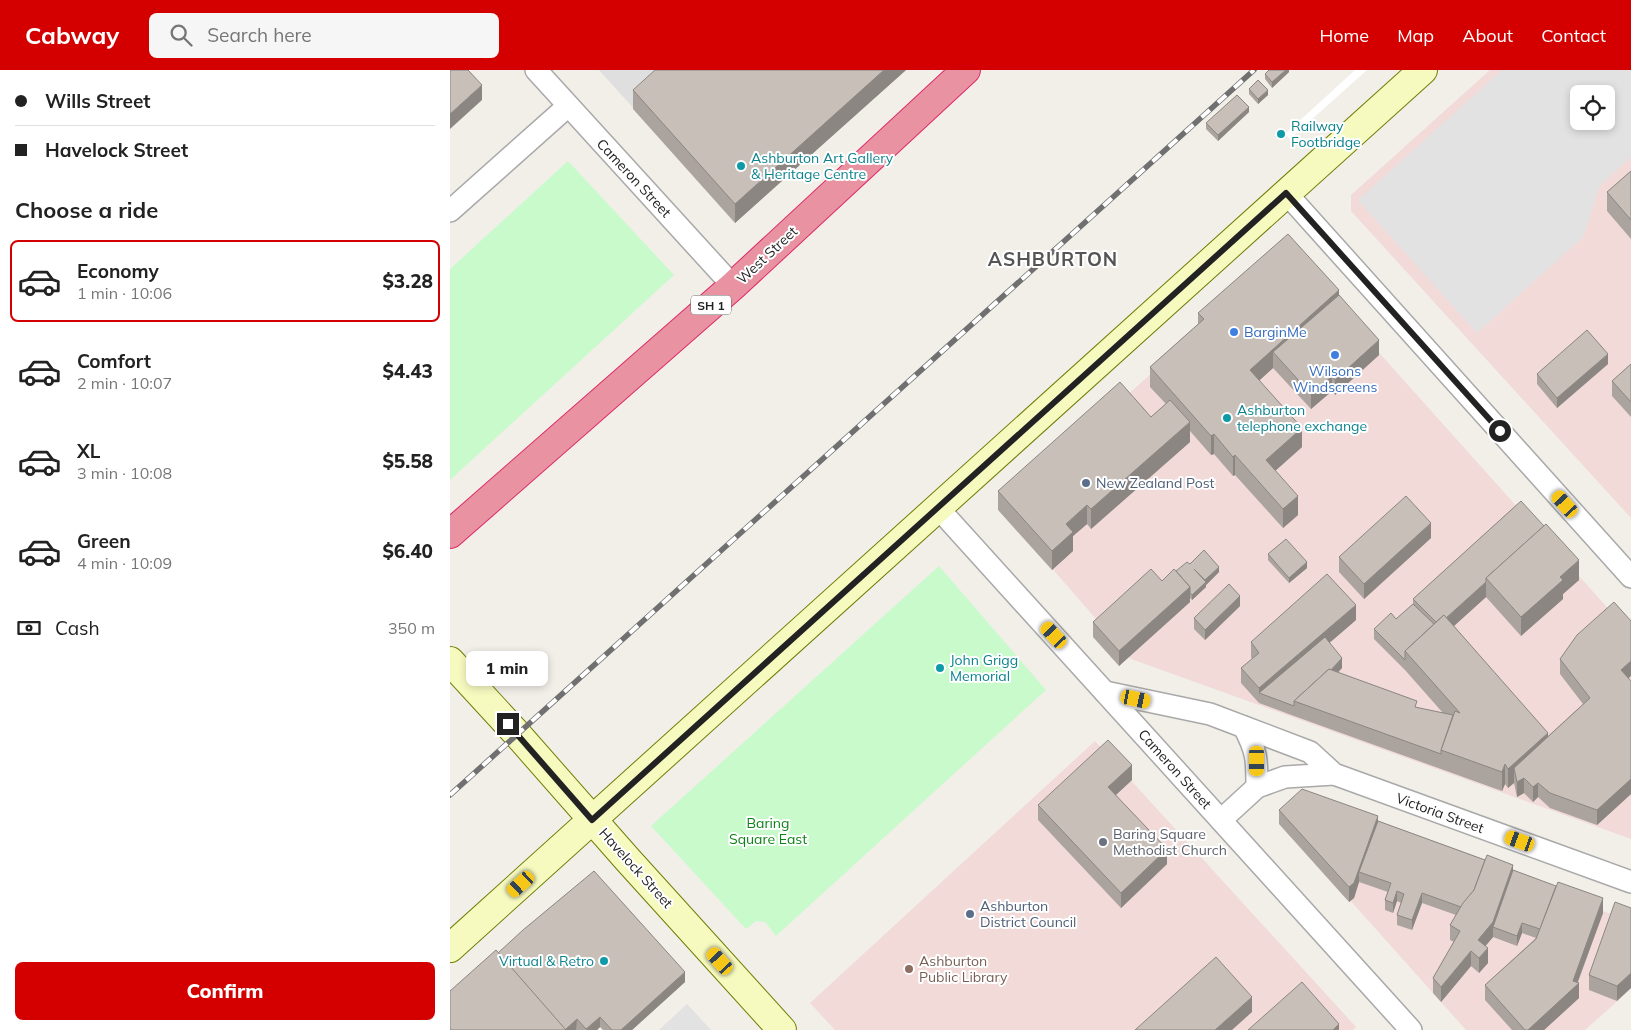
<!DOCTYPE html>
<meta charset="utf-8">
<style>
:root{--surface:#fff;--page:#f6f6f6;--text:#222;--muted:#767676;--line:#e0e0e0;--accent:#d40000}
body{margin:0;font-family:Mulish,sans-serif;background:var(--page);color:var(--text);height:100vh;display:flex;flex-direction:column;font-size:19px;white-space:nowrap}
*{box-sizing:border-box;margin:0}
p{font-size:16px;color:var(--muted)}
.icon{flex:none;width:28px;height:28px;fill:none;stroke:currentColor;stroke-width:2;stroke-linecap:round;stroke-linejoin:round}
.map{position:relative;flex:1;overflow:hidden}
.drawer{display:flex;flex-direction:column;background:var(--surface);width:450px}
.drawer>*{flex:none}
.hud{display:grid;align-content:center;height:110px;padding:0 15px;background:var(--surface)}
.controls{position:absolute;left:1120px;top:15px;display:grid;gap:10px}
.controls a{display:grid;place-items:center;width:45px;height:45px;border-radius:8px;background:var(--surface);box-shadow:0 2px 8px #0003;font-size:25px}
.end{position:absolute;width:22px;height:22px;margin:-11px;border:6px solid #222;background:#fff;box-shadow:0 0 0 2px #fff}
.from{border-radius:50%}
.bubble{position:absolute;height:35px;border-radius:8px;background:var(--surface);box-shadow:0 2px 8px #0003;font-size:16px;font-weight:800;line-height:35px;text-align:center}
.car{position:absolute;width:15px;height:30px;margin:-15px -8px;border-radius:6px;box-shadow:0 0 4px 1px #0007;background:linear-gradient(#f5c518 24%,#345 0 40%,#f5c518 0 76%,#345 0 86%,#f5c518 0)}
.hud b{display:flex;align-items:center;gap:18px;height:48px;font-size:19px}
.hud b+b{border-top:1px solid var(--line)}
.hud i{width:12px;height:12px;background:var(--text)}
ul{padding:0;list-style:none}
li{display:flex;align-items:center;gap:15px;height:82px;margin:0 10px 8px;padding:0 5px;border:2px solid transparent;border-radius:8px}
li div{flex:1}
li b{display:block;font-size:19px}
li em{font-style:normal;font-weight:800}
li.current{border-color:var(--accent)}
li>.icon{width:45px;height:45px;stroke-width:1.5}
h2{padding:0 15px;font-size:22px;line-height:60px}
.pay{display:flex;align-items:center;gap:12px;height:55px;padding:0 15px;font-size:19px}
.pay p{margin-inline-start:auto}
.primary-button{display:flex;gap:10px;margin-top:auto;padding:10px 15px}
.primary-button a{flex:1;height:58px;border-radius:8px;background:var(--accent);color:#fff;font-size:20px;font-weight:800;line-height:58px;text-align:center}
header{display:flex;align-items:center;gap:30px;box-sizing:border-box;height:70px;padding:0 25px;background:var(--accent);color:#fff}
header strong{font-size:24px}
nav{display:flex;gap:28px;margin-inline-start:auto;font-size:18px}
.search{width:350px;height:45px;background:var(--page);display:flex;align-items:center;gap:12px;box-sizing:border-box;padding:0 18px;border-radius:8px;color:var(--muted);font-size:19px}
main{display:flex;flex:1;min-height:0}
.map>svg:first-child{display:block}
</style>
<header>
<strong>Cabway</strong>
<div class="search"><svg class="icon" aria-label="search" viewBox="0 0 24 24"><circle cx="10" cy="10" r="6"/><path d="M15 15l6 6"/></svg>Search here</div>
<nav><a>Home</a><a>Map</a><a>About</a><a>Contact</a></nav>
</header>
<main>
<section class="drawer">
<div class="hud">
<b><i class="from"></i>Wills Street</b>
<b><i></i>Havelock Street</b>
</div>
<h2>Choose a ride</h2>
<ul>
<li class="current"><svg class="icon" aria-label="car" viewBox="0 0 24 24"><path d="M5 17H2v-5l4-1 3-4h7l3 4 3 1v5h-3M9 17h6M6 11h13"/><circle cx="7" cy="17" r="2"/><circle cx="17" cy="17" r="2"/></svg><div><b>Economy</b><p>1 min · 10:06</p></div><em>$3.28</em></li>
<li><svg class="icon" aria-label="car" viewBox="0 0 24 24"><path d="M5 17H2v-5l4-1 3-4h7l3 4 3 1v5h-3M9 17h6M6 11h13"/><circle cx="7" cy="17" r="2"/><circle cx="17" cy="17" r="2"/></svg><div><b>Comfort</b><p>2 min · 10:07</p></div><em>$4.43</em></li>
<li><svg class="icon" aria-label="car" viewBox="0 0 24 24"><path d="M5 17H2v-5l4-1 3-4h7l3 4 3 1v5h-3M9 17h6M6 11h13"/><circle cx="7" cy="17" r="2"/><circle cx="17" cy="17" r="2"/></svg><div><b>XL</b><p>3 min · 10:08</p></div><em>$5.58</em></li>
<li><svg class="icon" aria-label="car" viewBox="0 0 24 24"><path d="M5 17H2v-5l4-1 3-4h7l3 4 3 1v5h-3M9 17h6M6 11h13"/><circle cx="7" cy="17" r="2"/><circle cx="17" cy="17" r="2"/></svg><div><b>Green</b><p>4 min · 10:09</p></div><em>$6.40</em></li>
</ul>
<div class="pay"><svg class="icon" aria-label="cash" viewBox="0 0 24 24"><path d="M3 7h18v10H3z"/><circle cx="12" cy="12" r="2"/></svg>Cash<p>350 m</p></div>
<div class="primary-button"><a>Confirm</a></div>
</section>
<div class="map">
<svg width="1181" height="960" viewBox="0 0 1181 960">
<rect width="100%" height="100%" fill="#f2efe9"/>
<path fill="#e0dfdf" d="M149,0H232L187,42Z"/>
<g fill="#f2dad9" fill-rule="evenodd">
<path d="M1040,0H1181V448L901,141V125ZM1129,24H1156V51H1129Z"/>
<path d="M838,181L1181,564V769L681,589L550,439Z"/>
<path d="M645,671L906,957L903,960H385L360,933Z"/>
<path d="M851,733L1181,851V919L1135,960H1016L831,753Z"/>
</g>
<g fill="#c8facc">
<path d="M118,91L224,205L0,410V199Z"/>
<path d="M489,496L596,620L326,866L315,852L306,851L296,859L201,756Z"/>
</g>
<g fill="#e2e2e2" fill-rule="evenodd">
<path d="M1052,0H1181V87L1150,115L1133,167L1027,263L908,130ZM1129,24H1156V51H1129Z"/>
<path d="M237,934L261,960H209Z"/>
</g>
<path fill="#fff" d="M905,0H917L840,69L835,64Z"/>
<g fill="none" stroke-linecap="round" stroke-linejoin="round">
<defs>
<g id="street">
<path d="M86,0L283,216"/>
<path d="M836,123L1181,507"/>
<path d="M0,141L118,36"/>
<path d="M488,438L961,960"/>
<path d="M655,622L760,644L860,682L884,704L1181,812"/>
<path d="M794,657C807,682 807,689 807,717"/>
<path d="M771,750L807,717L835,707L884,704"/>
</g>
<g id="secondary">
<path d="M0,591L68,665L178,790L332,960"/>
<path d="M0,878L973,0"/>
</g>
<path id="highway" d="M0,464L283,216L516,0"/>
</defs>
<use href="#street" stroke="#a9a9a9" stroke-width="24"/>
<use href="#secondary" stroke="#707d05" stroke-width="30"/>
<use href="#highway" stroke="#dc2a67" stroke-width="30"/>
<use href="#street" stroke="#fff" stroke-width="21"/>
<use href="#secondary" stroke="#f7fabf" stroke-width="28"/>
<use href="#highway" stroke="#e892a2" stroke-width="28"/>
<defs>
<path id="rail" d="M0,725L804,0"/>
</defs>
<use href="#rail" stroke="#707070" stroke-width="5.5"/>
<use href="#rail" stroke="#fff" stroke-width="4" stroke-dasharray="11" stroke-linecap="butt"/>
</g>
<g fill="#aba49e">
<path d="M456,0L285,153L183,39V20Z"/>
<path d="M839,0V2L822,18L815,9V4Z"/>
<path d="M799,19L818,25L808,34L799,24Z"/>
<path d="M799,42L768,71L756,59V53Z"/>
<path d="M1181,101V169L1157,141V122Z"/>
<path d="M889,225L929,285L885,325L882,321L861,339L823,298L809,310L852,377L825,401L848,445L833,458L785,405L783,406L764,384L761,385L740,361V372L641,459L637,454L623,466V481L602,500L548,440V421L701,347L716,334L700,317V297L748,254V243Z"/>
<path d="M1158,294L1107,338L1087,314V304Z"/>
<path d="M1181,294V347L1162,326V311Z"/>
<path d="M1071,431L1129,510L1113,524V529L1071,566L1036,527L1004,556L1098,666L1133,634L1110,604V589L1181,551V606L1178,608L1181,611V724L1147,755L1100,738L1088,727L1083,732L1074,723L1067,727L1064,713L1058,718L1055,714L1052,721L844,646L809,633L791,613V598L802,589L801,587V572L906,550L879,573L892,598L888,603L967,638L993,643L955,600L924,569V559L946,549L963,534V529Z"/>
<path d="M981,468L914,529L889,502V487Z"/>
<path d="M818,484L857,498L839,513L818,490Z"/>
<path d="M740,494L769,502L756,515V517L742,530L740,528V532L669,596L643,567V552L712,511L726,501Z"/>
<path d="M790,536L755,570L744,559V548Z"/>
<path d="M682,710L666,725L717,794L671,838L588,750V735Z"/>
<path d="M829,740L928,751L1063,800L1153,843L1128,912L1129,928L1094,960H1062L1035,930V915L1086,868L1072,863L1067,876L1043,867L1035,876L1038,893L1029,903L1021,896L991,932L983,923V908L1004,872L1000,870V855L1006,845L972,833L962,860L947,855V845L951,833L947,831L943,843L935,840V830L938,822L909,812L904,828L899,832L829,754Z"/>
<path d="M1181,838L1167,931L1139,920V905Z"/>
<path d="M48,883L235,912L182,960H153L150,957L147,960H0Z"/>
</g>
<g fill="#8b8681">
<path d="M434,0H456L285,153V134Z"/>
<path d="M836,0H839V2L822,18V12Z"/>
<path d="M32,15V30L0,59V44Z"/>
<path d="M818,20V25L808,34V29Z"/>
<path d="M799,37V42L768,71V65Z"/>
<path d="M889,220V240L823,282V298L800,319V300Z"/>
<path d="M929,270V285L885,325V310Z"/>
<path d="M1158,284V294L1107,338V328Z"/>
<path d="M882,306V321L861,339V324Z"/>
<path d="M740,352V372L641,459V439Z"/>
<path d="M852,358V377L816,409V390Z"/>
<path d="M764,364V384L761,385V366Z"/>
<path d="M785,385V405L783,406V387Z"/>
<path d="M848,426V445L833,458V439Z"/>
<path d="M637,435V454L623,466V481L602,500V481L616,454Z"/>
<path d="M981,453V468L914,529V514Z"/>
<path d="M1129,490V510L1113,524V529L1071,566V547L1110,507Z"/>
<path d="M857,492V498L839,513V508Z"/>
<path d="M769,497V502L756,515V517L742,530V525L755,512V510Z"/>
<path d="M1036,512V527L964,592L989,555Z"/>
<path d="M740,517V532L669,596V581Z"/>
<path d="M790,526V536L755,570V560Z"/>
<path d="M906,535V550L818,626L809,623V618Z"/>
<path d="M892,588V598L855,635L848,633Z"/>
<path d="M1181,591V606L1171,615V600Z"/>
<path d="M1098,663V682L1064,698V713L1058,718V699Z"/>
<path d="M1055,694V714L1052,721V702Z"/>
<path d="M682,695V710L658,732V717Z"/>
<path d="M1074,708V723L1067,727V712Z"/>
<path d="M1181,709V724L1147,755V740Z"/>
<path d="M1088,713V727L1083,732V717Z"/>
<path d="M928,746V761L909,802V812L904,828L899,832V817Z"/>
<path d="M717,779V794L671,838V823Z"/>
<path d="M1063,795V810L1043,857V867L1028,885V870Z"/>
<path d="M947,821V831L943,843V833Z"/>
<path d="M972,823V833L962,860V850Z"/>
<path d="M1153,828V843L1126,916L1129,913V928L1094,960H1078L1123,911Z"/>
<path d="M1072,853V863L1067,876V866Z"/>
<path d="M1038,878V893L1029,903V888Z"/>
<path d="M1021,881V896L991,932V917Z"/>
<path d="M235,902V912L182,960H171Z"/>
<path d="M1181,903V918L1167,931V916Z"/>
<path d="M802,927V942L782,960H765Z"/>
<path d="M150,947V957L147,960H136Z"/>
<path d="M127,949L126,960H115Z"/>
<path d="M889,954V960H883Z"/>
</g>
<g fill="#c7bfb8" stroke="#8b8681">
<path d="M0,0H18L32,15L0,44Z"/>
<path d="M205,0H434L285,134L183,20Z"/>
<path d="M819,0H836L822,12L815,4Z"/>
<path d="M808,10L818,20L808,29L799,19Z"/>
<path d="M787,25L799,37L768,65L756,53Z"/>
<path d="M1181,101V150L1157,122Z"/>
<path d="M838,164L889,220L800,300L852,358L816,390L848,426L833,439L785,385L783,387L764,364L761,366L700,297L754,249L748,243Z"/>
<path d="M889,225L929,270L885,310L882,306L861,324L823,282Z"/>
<path d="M1137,260L1158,284L1107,328L1087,304Z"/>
<path d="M1181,294V332L1162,311Z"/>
<path d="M670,312L701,347L720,330L740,352L641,439L637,435L616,454L623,462L602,481L548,421Z"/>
<path d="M956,426L981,453L914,514L889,487Z"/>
<path d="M1071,431L1094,456L1036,508V512L996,548L994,545L986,552L963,529Z"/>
<path d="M1096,454L1129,490L1110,507L1113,510L1071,547L1036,508Z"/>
<path d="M836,469L857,492L839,508L818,484Z"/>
<path d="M754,480L769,497L755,510L744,499L756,512L742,525L740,523V517L726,501L737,492L740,494Z"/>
<path d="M701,499L712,511L724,499L740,517L669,581L643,552Z"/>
<path d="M877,504L906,535L809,618L791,598L809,583L801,572Z"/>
<path d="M779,514L790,526L755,560L744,548Z"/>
<path d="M1164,532L1181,551V591L1171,600L1181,611V709L1147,740L1100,723L1088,713L1083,717L1074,708L1067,712L1064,698L1140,628L1110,589L1127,565Z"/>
<path d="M963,534L984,554L955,581V590L924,559L941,543L946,549Z"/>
<path d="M994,545L1098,663L1058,699L1055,694L1052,702L991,680L1005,641L1010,643L955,581Z"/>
<path d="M875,567L892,588L881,600L879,599L844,631V636L809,623Z"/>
<path d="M879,599L967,631L965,637L1003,645L991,680V684L844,631Z"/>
<path d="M658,670L682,695L658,717L717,779L671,823L588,735Z"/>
<path d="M852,719L928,746L904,813L899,817L829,740Z"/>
<path d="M928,751L1035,790L1024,820L1011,837L972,823L962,850L947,845L954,824L947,821L943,833L935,830L941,813L909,802Z"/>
<path d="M1037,785L1063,795L1043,852L1028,870L1038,878L1029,888L1021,881L991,917L983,908L1010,861L1000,855L1013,833L1024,820Z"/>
<path d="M1063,800L1106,816L1090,859L1072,853L1067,866L1043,857Z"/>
<path d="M144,801L235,902L171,960H162L150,947L136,959L127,949L115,960L48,883L73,860Z"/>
<path d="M1108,812L1153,828L1123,911L1129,913L1078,960H1075L1035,915L1086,869Z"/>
<path d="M1165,832L1181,838V903L1167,916L1139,905Z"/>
<path d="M46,880L116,960H0V921Z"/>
<path d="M766,887L802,927L765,960H685Z"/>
<path d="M852,912L889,954L883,960H798Z"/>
</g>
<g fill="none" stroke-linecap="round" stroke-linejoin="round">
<path stroke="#222" stroke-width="6" d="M58,654L142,750L836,123L1050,361"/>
</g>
<g fill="#0f9aa8" stroke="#fff" stroke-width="2">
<circle cx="831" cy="64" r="5"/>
<circle cx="291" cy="96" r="5"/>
<circle cx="777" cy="348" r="5"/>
<circle cx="490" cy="598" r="5"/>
<circle cx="154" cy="891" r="5"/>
</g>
<g fill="#3f7fe0" stroke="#fff" stroke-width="2">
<circle cx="784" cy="262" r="5"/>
<circle cx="885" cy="285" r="5"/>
</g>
<g fill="#5c6f8a" stroke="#fff" stroke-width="2">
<circle cx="636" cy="413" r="5"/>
<circle cx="520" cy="844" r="5"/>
</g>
<circle fill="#6b7280" stroke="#fff" stroke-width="2" cx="653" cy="772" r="5"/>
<circle fill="#8d6e63" stroke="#fff" stroke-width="2" cx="459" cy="899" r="5"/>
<g text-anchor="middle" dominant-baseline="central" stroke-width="4" stroke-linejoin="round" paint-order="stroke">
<rect fill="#fff" stroke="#646464" stroke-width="1" x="241" y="225.5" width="40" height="19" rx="4"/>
<g font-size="12" font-weight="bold" fill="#222">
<text x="261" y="235">SH 1</text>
</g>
<g font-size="14" fill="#0d838f" stroke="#fff" text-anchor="start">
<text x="841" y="56">Railway<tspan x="841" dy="16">Footbridge</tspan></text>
<text x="301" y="88">Ashburton Art Gallery<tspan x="301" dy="16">&amp; Heritage Centre</tspan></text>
<text x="787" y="340">Ashburton<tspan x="787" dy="16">telephone exchange</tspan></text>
<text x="500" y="590">John Grigg<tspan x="500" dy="16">Memorial</tspan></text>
<text x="144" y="891" text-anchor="end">Virtual &amp; Retro</text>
</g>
<g font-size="14" fill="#222" stroke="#fff">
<text transform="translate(184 108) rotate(47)">Cameron Street</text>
<text transform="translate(317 185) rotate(-43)">West Street</text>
<text transform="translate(725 699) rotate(48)">Cameron Street</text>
<text transform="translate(990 743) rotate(20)">Victoria Street</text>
<text transform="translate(186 798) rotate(48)">Havelock Street</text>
</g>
<g font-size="14" fill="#366cbe" stroke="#fff" text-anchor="start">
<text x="794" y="262">BarginMe</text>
<text x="885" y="301" text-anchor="middle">Wilsons<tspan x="885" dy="16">Windscreens</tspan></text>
</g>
<g font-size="14" fill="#4e5e75" stroke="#fff" text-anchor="start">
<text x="646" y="413">New Zealand Post</text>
<text x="530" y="836">Ashburton<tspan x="530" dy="16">District Council</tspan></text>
</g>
<g font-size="14" fill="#0c8416" stroke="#fff">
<text x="318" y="753">Baring<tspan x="318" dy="16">Square East</tspan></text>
</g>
<g font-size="14" fill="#5b616d" stroke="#fff" text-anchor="start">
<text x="663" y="764">Baring Square<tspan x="663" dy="16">Methodist Church</tspan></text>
</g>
<g font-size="14" fill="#785e54" stroke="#fff" text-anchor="start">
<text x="469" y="891">Ashburton<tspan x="469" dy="16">Public Library</tspan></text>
</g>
<g font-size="19" font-weight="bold" letter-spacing="1" fill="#555" stroke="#fff">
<text x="603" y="189">ASHBURTON</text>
</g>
</g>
</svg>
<div class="controls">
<a><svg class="icon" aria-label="locate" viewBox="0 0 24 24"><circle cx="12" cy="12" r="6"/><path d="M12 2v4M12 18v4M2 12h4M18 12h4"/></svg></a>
</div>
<i class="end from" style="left:1050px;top:361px"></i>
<i class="end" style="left:58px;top:654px"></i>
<div class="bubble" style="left:16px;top:581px;width:82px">1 min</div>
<i class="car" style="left:1115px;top:434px;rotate:318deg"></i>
<i class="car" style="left:604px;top:565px;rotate:317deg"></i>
<i class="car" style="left:686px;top:629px;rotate:102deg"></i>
<i class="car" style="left:807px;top:691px;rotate:180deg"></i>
<i class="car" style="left:1070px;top:771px;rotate:290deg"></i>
<i class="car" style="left:71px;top:814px;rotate:228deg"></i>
<i class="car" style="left:270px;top:891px;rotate:318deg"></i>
</div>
</main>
